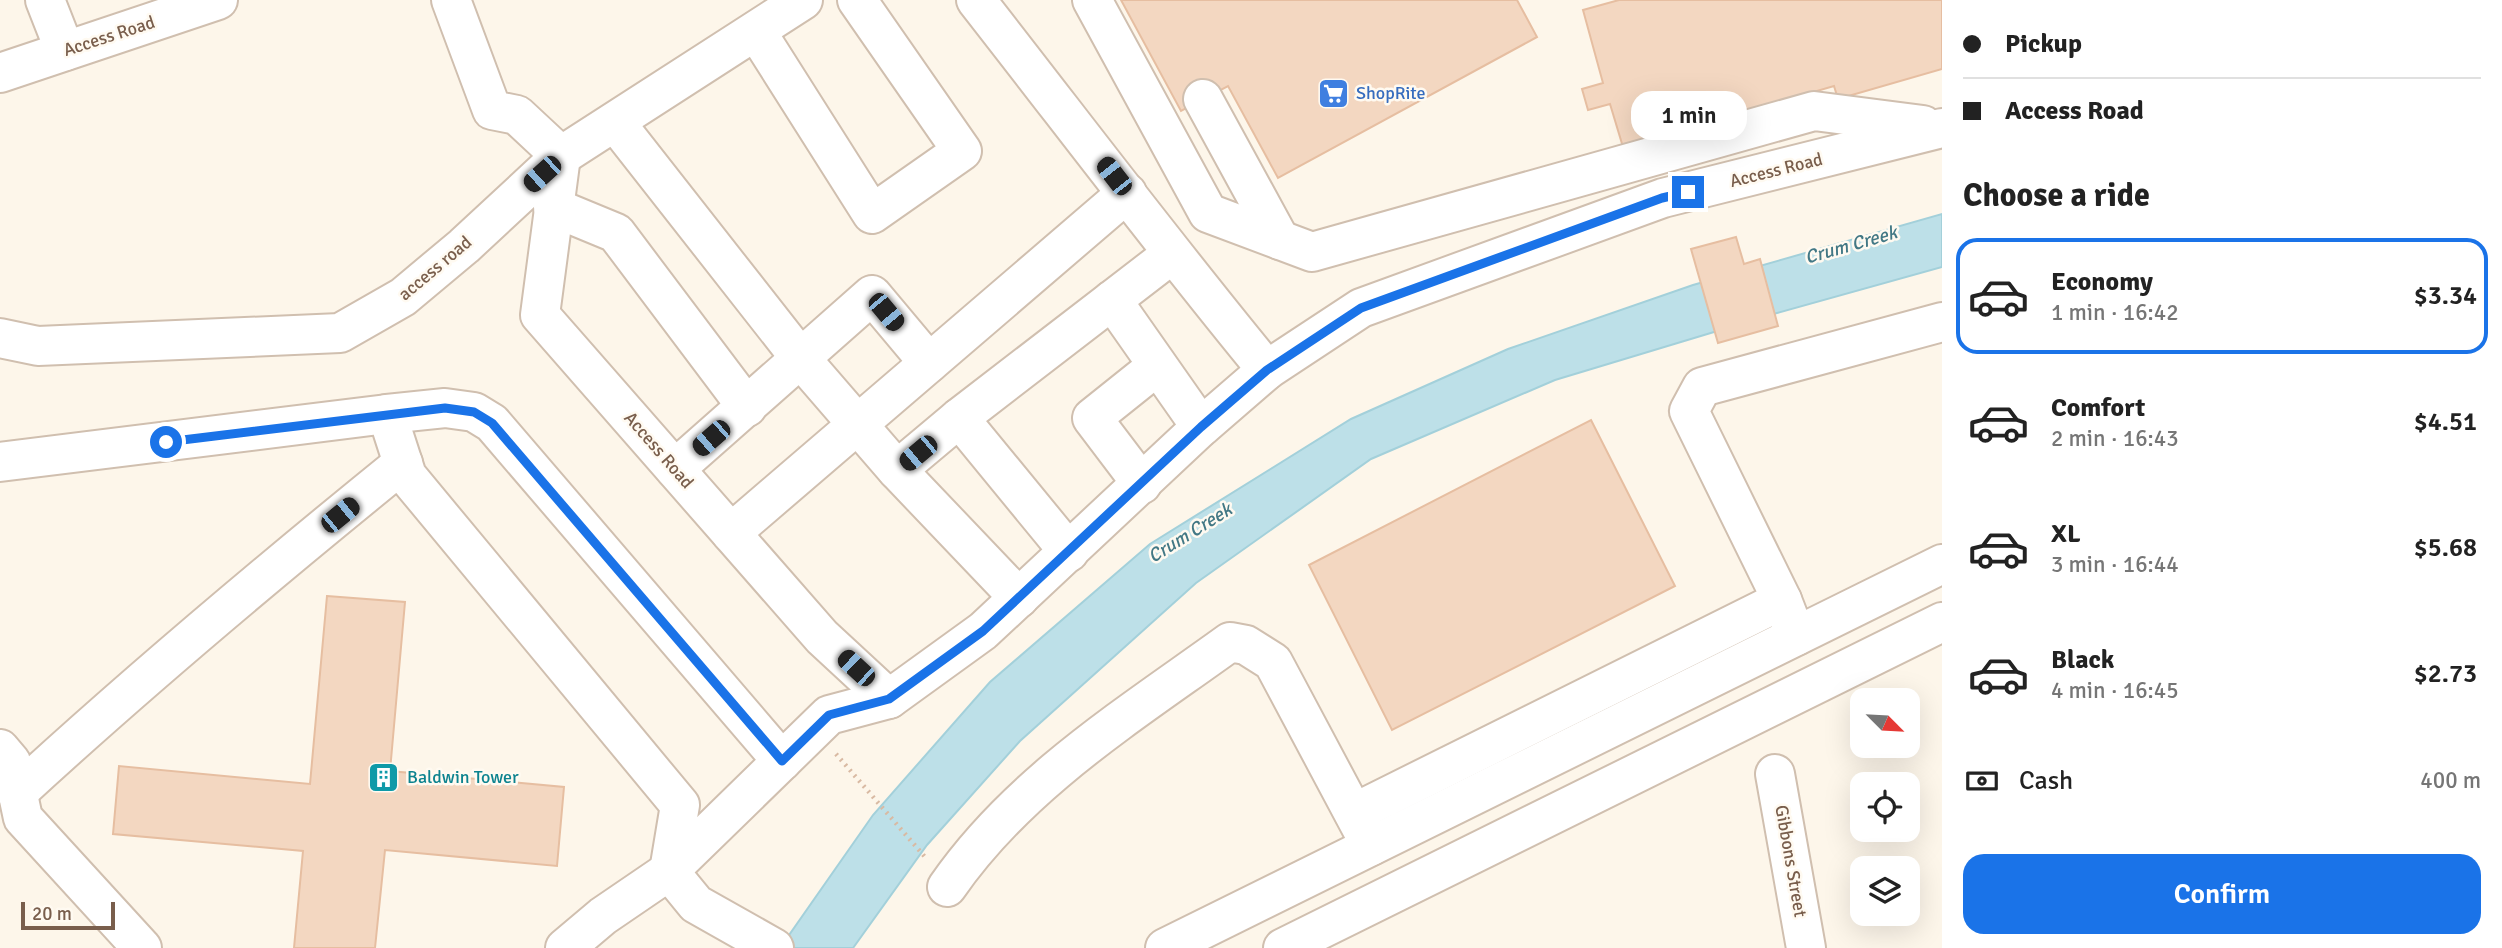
<!DOCTYPE html>
<meta charset="utf-8">
<style>
:root{--surface:#fff;--page:#f6f6f6;--text:#222;--muted:#767676;--line:#e0e0e0;--accent:#1a73e8}
body{margin:0;font-family:Signika,sans-serif;background:var(--page);color:var(--text);height:100vh;display:flex;flex-direction:column;font-size:26px;white-space:nowrap}
*{box-sizing:border-box;margin:0}
p{font-size:23px;color:var(--muted)}
.icon{flex:none;width:38px;height:38px;fill:none;stroke:currentColor;stroke-width:2;stroke-linecap:round;stroke-linejoin:round}
.map{position:relative;flex:1;overflow:hidden}
.drawer{display:flex;flex-direction:column;background:var(--surface);width:560px}
.drawer>*{flex:none}
.hud{display:grid;align-content:center;height:154px;padding:0 21px;background:var(--surface)}
.needle{width:46px;rotate:114deg}
.buttons{position:absolute;left:1850px;top:688px;display:grid;gap:14px}
.buttons a{display:grid;place-items:center;width:70px;height:70px;border-radius:14px;background:var(--surface);box-shadow:0 7px 28px #0002;font-size:35px}
.scale{position:absolute;left:21px;bottom:18px;width:94px;box-sizing:border-box;padding-left:7px;border:4px solid #795e4c;border-top:0;font-size:19px;line-height:24px;white-space:nowrap;color:#795e4c;-webkit-text-stroke:5px #fffaf1;paint-order:stroke}
.end{position:absolute;width:32px;height:32px;margin:-16px;border:9px solid #1a73e8;background:#fff;box-shadow:0 0 0 4px #fff}
.from{border-radius:50%}
.bubble{position:absolute;height:49px;border-radius:21px;background:var(--surface);box-shadow:0 7px 28px #0002;font-size:23px;font-weight:600;line-height:49px;text-align:center}
.car{position:absolute;width:21px;height:42px;margin:-21px -10px;border-radius:9px;box-shadow:0 0 5px 2px #0007;background:linear-gradient(#222 24%,#8ab4d8 0 40%,#222 0 76%,#8ab4d8 0 86%,#222 0)}
.hud b{display:flex;align-items:center;gap:24px;height:66px;font-size:26px}
.hud b+b{border-top:2px solid var(--line)}
.hud i{width:18px;height:18px;background:var(--text)}
ul{padding:0;list-style:none}
li{display:flex;align-items:center;gap:21px;height:116px;margin:0 14px 10px;padding:0 7px;border:4px solid transparent;border-radius:21px}
li div{flex:1}
li b{display:block;font-size:26px}
li em{font-style:normal;font-weight:600}
li.current{border-color:var(--accent)}
li>.icon{width:63px;height:63px;stroke-width:1.5}
h2{padding:0 21px;font-size:32px;line-height:84px}
.pay{display:flex;align-items:center;gap:18px;height:77px;padding:0 21px;font-size:26px}
.pay p{margin-inline-start:auto}
.action{display:flex;gap:14px;margin-top:auto;padding:14px 21px}
.action a{flex:1;height:80px;border-radius:21px;background:var(--accent);color:#fff;font-size:28px;font-weight:600;line-height:80px;text-align:center}
main{display:flex;flex:1;min-height:0}
.map>svg:first-child{display:block}
</style>
<main>
<div class="map">
<svg width="1942" height="948" viewBox="0 0 1942 948">
<rect width="100%" height="100%" fill="#fdf6ea"/>
<path fill="#bde0e8" stroke="#a3d0da" stroke-width="2" d="M1942,214V267L1777,313L1555,380L1371,459L1196,583L1020,741L927,845L853,948H780L873,815L990,682L1150,544L1351,419L1508,349L1693,285Z"/>
<g fill="#f3d7c1" stroke="#e6bea1" stroke-width="2">
<path d="M1121,0H1517L1537,37L1278,178L1228,86L1181,111Z"/>
<path d="M1619,0H1942V69L1838,99L1834,86L1623,147L1610,104L1588,110L1582,89L1603,83L1583,10Z"/>
<path d="M1736,237L1744,264L1760,259L1778,326L1718,343L1691,249Z"/>
<path d="M1591,420L1675,586L1392,730L1309,565Z"/>
<path d="M327,596L405,602L390,771L564,787L557,866L385,850L375,948H294L303,851L113,834L119,766L310,784Z"/>
</g>
<g fill="none" stroke-linecap="round" stroke-linejoin="round">
<defs>
<g id="minor">
<path d="M45,0L65,51"/>
<path d="M451,0L492,110L517,115L561,156L540,315L822,637L889,699"/>
<path d="M976,0C1073,124 1167,249 1267,370"/>
<path d="M1092,0L1208,213L1312,252L1814,111L1923,125"/>
<path d="M756,31L872,214L962,151L857,0"/>
<path d="M0,73L218,0"/>
<path d="M1203,99L1280,240"/>
<path d="M615,122L801,359L897,470L959,418L1172,254"/>
<path d="M553,207L616,233L747,407"/>
<path d="M1112,300L1201,427"/>
<path d="M0,338L38,346L340,333L403,297L464,246L561,156L803,0"/>
<path d="M387,414L445,408L474,412L492,423L782,761"/>
<path d="M959,418L1069,552"/>
<path d="M0,462L387,414L407,476L680,805L669,871L696,904L774,948"/>
<path d="M675,469L872,295L929,363"/>
<path d="M897,470L1019,598"/>
<path d="M1142,484L1092,418L1157,366"/>
<path d="M731,533L1127,193"/>
<path d="M1796,636L1782,600L1689,411L1702,387L1942,322"/>
<path d="M0,749L11,762L23,818L142,948"/>
<path d="M1775,774L1806,948"/>
<path d="M17,793C142,678 271,570 403,463"/>
<path d="M1354,813L1782,600"/>
<path d="M947,887C1019,783 1129,715 1230,642L1246,645L1273,662L1371,846"/>
<path d="M565,948L603,916L669,871L829,715L889,699L983,631L1201,427L1267,370L1361,308L1663,198L1942,128"/>
<path d="M1165,948L1942,564"/>
<path d="M1283,948L1942,622"/>
</g>
</defs>
<use href="#minor" stroke="#d0bfaf" stroke-width="42"/>
<path stroke="#d9baa3" stroke-width="4.5" stroke-dasharray="2 5" stroke-linecap="butt" d="M836,754L925,857L927,855"/>
<use href="#minor" stroke="#fff" stroke-width="38"/>
</g>
<g fill="none" stroke-linecap="round" stroke-linejoin="round">
<path stroke="#1a73e8" stroke-width="9" d="M166,442L445,408L474,412L492,423L782,761L829,715L889,699L983,631L1201,427L1267,370L1361,308L1662,198L1688,192"/>
</g>
<defs>
<symbol id="supermarket-square" viewBox="-11 -11 22 22"><rect x="-9" y="-9" width="18" height="18" rx="4" fill="#3f7fe0" stroke="#fffaf1"/><path d="M-6-5.5h2.5l.6 2H6L4.5 2H-2.5L-4.4-4H-6ZM-1.5 3.2a1.3 1.3 0 1 0 .1 0ZM3 3.2a1.3 1.3 0 1 0 .1 0Z" fill="#fff"/></symbol>
<symbol id="building-square" viewBox="-11 -11 22 22"><rect x="-9" y="-9" width="18" height="18" rx="4" fill="#0f9aa8" stroke="#fffaf1"/><path d="M-4-6H4V6H1V3H-1V6H-4ZM-2.5-4.3h1.7v1.8h-1.7ZM.8-4.3h1.7v1.8H.8ZM-2.5-1h1.7V.8h-1.7ZM.8-1h1.7V.8H.8Z" fill="#fff"/></symbol>
</defs>
<g fill-rule="evenodd">
<use href="#supermarket-square" x="1316" y="76" width="35" height="35"/>
<use href="#building-square" x="366" y="760" width="35" height="35"/>
</g>
<g text-anchor="middle" dominant-baseline="central" stroke-width="5" stroke-linejoin="round" paint-order="stroke">
<g font-size="18" fill="#795e4c" stroke="#fffaf1">
<text transform="translate(109 36) rotate(-18)">Access Road</text>
<text transform="translate(1776 170) rotate(-14)">Access Road</text>
<text transform="translate(435 268) rotate(-40)">access road</text>
<text transform="translate(659 450) rotate(49)">Access Road</text>
<text transform="translate(1791 861) rotate(80)">Gibbons Street</text>
</g>
<g font-size="18" fill="#366cbe" stroke="#fffaf1" text-anchor="start">
<text x="1356" y="93">ShopRite</text>
</g>
<g font-size="18" fill="#0d838f" stroke="#fffaf1" text-anchor="start">
<text x="407" y="777">Baldwin Tower</text>
</g>
<g font-size="19" font-style="italic" fill="#427885" stroke="#fffaf1">
<text transform="translate(1851 245) rotate(-16)">Crum Creek</text>
<text transform="translate(1190 533) rotate(-32)">Crum Creek</text>
</g>
</g>
</svg>
<div class="buttons">
<a><svg class="needle" viewBox="-14 -14 28 28"><path d="M0-13l5 13h-10z" fill="#e53935"/><path d="M0 13l5-13h-10z" fill="#767676"/></svg></a>
<a><svg class="icon" aria-label="locate" viewBox="0 0 24 24"><circle cx="12" cy="12" r="6"/><path d="M12 2v4M12 18v4M2 12h4M18 12h4"/></svg></a>
<a><svg class="icon" aria-label="layers" viewBox="0 0 24 24"><path d="M12 4l9 5-9 5-9-5zM3 14l9 5 9-5"/></svg></a>
</div>
<div class="scale">20 m</div>
<i class="end from" style="left:166px;top:442px"></i>
<i class="end" style="left:1688px;top:192px"></i>
<div class="bubble" style="left:1631px;top:91px;width:116px">1 min</div>
<i class="car" style="left:542px;top:174px;rotate:228deg"></i>
<i class="car" style="left:1114px;top:176px;rotate:322deg"></i>
<i class="car" style="left:886px;top:312px;rotate:140deg"></i>
<i class="car" style="left:711px;top:438px;rotate:229deg"></i>
<i class="car" style="left:918px;top:453px;rotate:230deg"></i>
<i class="car" style="left:340px;top:515px;rotate:51deg"></i>
<i class="car" style="left:856px;top:668px;rotate:313deg"></i>
</div>
<section class="drawer">
<div class="hud">
<b><i class="from"></i>Pickup</b>
<b><i></i>Access Road</b>
</div>
<h2>Choose a ride</h2>
<ul>
<li class="current"><svg class="icon" aria-label="car" viewBox="0 0 24 24"><path d="M5 17H2v-5l4-1 3-4h7l3 4 3 1v5h-3M9 17h6M6 11h13"/><circle cx="7" cy="17" r="2"/><circle cx="17" cy="17" r="2"/></svg><div><b>Economy</b><p>1 min · 16:42</p></div><em>$3.34</em></li>
<li><svg class="icon" aria-label="car" viewBox="0 0 24 24"><path d="M5 17H2v-5l4-1 3-4h7l3 4 3 1v5h-3M9 17h6M6 11h13"/><circle cx="7" cy="17" r="2"/><circle cx="17" cy="17" r="2"/></svg><div><b>Comfort</b><p>2 min · 16:43</p></div><em>$4.51</em></li>
<li><svg class="icon" aria-label="car" viewBox="0 0 24 24"><path d="M5 17H2v-5l4-1 3-4h7l3 4 3 1v5h-3M9 17h6M6 11h13"/><circle cx="7" cy="17" r="2"/><circle cx="17" cy="17" r="2"/></svg><div><b>XL</b><p>3 min · 16:44</p></div><em>$5.68</em></li>
<li><svg class="icon" aria-label="car" viewBox="0 0 24 24"><path d="M5 17H2v-5l4-1 3-4h7l3 4 3 1v5h-3M9 17h6M6 11h13"/><circle cx="7" cy="17" r="2"/><circle cx="17" cy="17" r="2"/></svg><div><b>Black</b><p>4 min · 16:45</p></div><em>$2.73</em></li>
</ul>
<div class="pay"><svg class="icon" aria-label="cash" viewBox="0 0 24 24"><path d="M3 7h18v10H3z"/><circle cx="12" cy="12" r="2"/></svg>Cash<p>400 m</p></div>
<div class="action"><a>Confirm</a></div>
</section>
</main>
